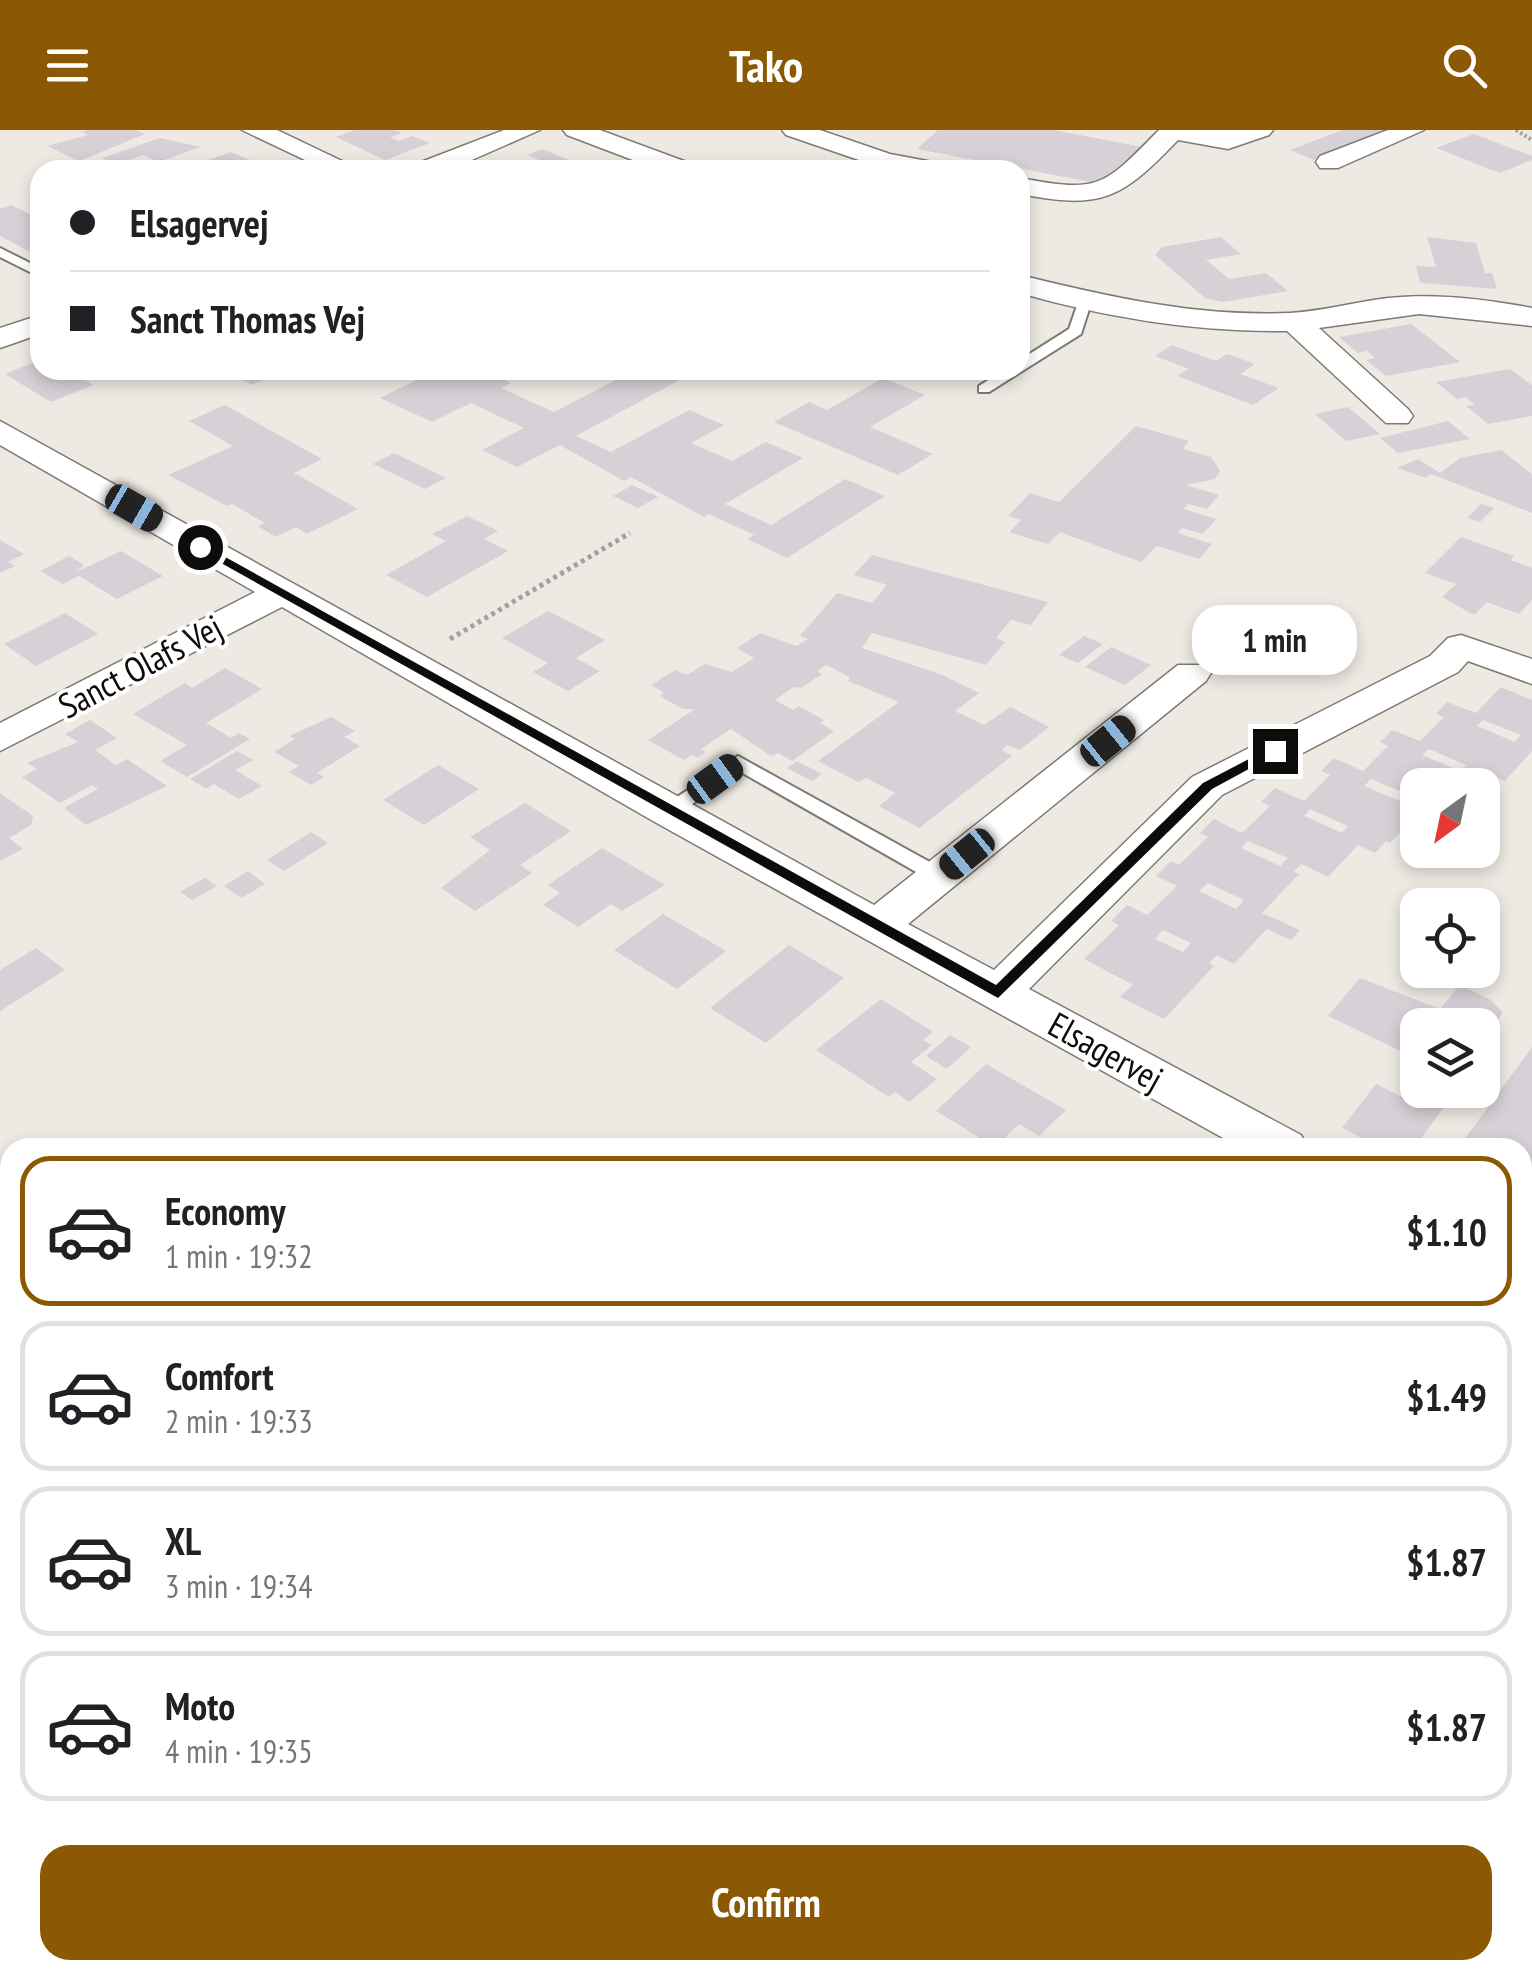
<!DOCTYPE html>
<meta charset="utf-8">
<style>
:root{--surface:#fff;--page:#f2f2f2;--text:#202124;--muted:#757577;--line:#e0e0e0;--accent:#8b5803}
body{margin:0;font-family:"PT Sans Narrow",sans-serif;background:var(--page);color:var(--text);height:100vh;display:flex;flex-direction:column;font-size:38px;white-space:nowrap}
*{box-sizing:border-box;margin:0}
p{font-size:32px;color:var(--muted)}
.icon{flex:none;width:55px;height:55px;fill:none;stroke:currentColor;stroke-width:2;stroke-linecap:round;stroke-linejoin:round}
.map{position:relative;flex:1;overflow:hidden}
.side{position:absolute;left:0px;top:1008px;width:1532px;height:842px;display:flex;flex-direction:column;background:var(--surface);border-radius:30px 30px 0 0;box-shadow:0 5px 15px #0003}
.side>*{flex:none}
.hud{position:absolute;left:30px;top:30px;width:1000px;height:220px;border-radius:30px;box-shadow:0 5px 15px #0003;display:grid;align-content:center;height:220px;padding:0 40px;background:var(--surface)}
.needle{width:65px;rotate:213deg}
.buttons{position:absolute;left:1400px;top:638px;display:grid;gap:20px}
.buttons a{display:grid;place-items:center;width:100px;height:100px;border-radius:20px;background:var(--surface);box-shadow:0 5px 15px #0003;font-size:50px}
.end{position:absolute;width:45px;height:45px;margin:-22px;border:12px solid #0d0c0a;background:#fff;box-shadow:0 0 0 5px #fff}
.from{border-radius:50%}
.bubble{position:absolute;height:70px;border-radius:30px;background:var(--surface);box-shadow:0 5px 15px #0003;font-size:32px;font-weight:700;line-height:70px;text-align:center}
.car{position:absolute;width:30px;height:60px;margin:-30px -15px;border-radius:12px;box-shadow:0 0 8px 2px #0007;background:linear-gradient(#222 24%,#8ab4d8 0 40%,#222 0 76%,#8ab4d8 0 86%,#222 0)}
.hud b{display:flex;align-items:center;gap:35px;height:95px;font-size:38px}
.hud b+b{border-top:2px solid var(--line)}
.hud i{width:25px;height:25px;background:var(--text)}
ul{padding:18px 0 0;list-style:none}
li{display:flex;align-items:center;gap:30px;height:150px;margin:0 20px 15px;padding:0 20px;border:5px solid var(--line);border-radius:30px}
li div{flex:1}
li b{display:block;font-size:38px}
li em{font-style:normal;font-weight:700}
li.on{border-color:var(--accent)}
li>.icon{width:90px;height:90px;stroke-width:1.5}
.action{display:flex;gap:20px;margin-top:auto;padding:20px 40px}
.action a{flex:1;height:115px;border-radius:30px;background:var(--accent);color:#fff;font-size:40px;font-weight:700;line-height:115px;text-align:center}
header{display:flex;justify-content:space-between;align-items:center;height:130px;padding:0 40px;background:var(--accent);color:#fff;font-size:45px;font-weight:700}
.map>svg:first-child{display:block}
</style>
<header><svg class="icon" aria-label="menu" viewBox="0 0 24 24"><path d="M4 6h16M4 12h16M4 18h16"/></svg>Tako<svg class="icon" aria-label="search" viewBox="0 0 24 24"><circle cx="10" cy="10" r="6"/><path d="M15 15l6 6"/></svg></header>
<div class="map">
<svg width="1532" height="1848" viewBox="0 0 1532 1848">
<rect width="100%" height="100%" fill="#eeeae3"/>
<path fill="#88bd92" d="M1532,1426V1848H0V1487L10,1471V1840H1522V1436Z"/>
<g fill="none" stroke-linecap="round" stroke-linejoin="round">
<g fill="#8bc8ef" fill-rule="evenodd">
<path d="M1532,1614V1639L1522,1645V1620Z"/>
<path d="M1341,1840H1365L1362,1848H1338Z"/>
</g>
</g>
<g fill="#d7d0d6" fill-rule="evenodd">
<path d="M88,0H136L145,4L79,31L47,16L88,5L82,2Z"/>
<path d="M355,0H395L402,3L390,7L399,11L412,6L430,13L385,30L336,7Z"/>
<path d="M938,0H1054L1142,17L1107,55L917,19Z"/>
<path d="M1343,0H1391L1314,30L1290,20Z"/>
<path d="M1474,4L1532,26V30L1500,43L1436,18Z"/>
<path d="M160,8L201,17L158,32L143,25L116,35L102,28Z"/>
<path d="M542,19L569,30L554,36L527,25Z"/>
<path d="M231,22L261,35L248,40H206L210,38L199,33Z"/>
<path d="M11,75L40,89V127L0,106V79Z"/>
<path d="M1221,107L1241,124L1206,130L1229,149L1266,143L1288,161L1223,172L1205,168L1155,125L1162,117Z"/>
<path d="M1427,107L1476,113L1485,143H1492L1497,159L1420,153L1416,136L1436,137Z"/>
<path d="M1411,194L1460,232L1386,246L1366,230L1375,228L1367,221L1358,223L1339,207Z"/>
<path d="M1172,215L1216,231L1227,224L1255,234L1240,244L1279,258L1253,275L1177,246L1189,239L1155,226Z"/>
<path d="M40,230V240H96L82,248L93,255L51,272L5,244Z"/>
<path d="M1510,239L1532,255V286L1488,294L1466,276L1475,275L1466,267L1457,269L1436,252Z"/>
<path d="M234,240H285L252,255L229,242Z"/>
<path d="M437,240H483L511,253L501,258L554,282L635,240H677L689,245L576,306L611,322L689,280L724,295L691,313L732,331L766,312L803,328L725,374L771,395L845,349L885,366L787,428L747,409L754,405L709,384L704,387L631,347L624,351L560,315L517,337L482,320L524,298L471,273L432,292L380,268Z"/>
<path d="M883,248L925,265L870,297L933,324L898,345L774,292L809,272L827,280Z"/>
<path d="M225,275L322,329L294,343L358,379L307,404L296,397L275,407L258,396L265,393L232,374L227,376L168,345L233,316L189,291Z"/>
<path d="M1348,277L1380,304L1346,311L1315,284Z"/>
<path d="M1448,291L1470,309L1398,323L1380,308Z"/>
<path d="M1136,296L1189,311L1183,319L1211,327L1220,341L1215,349L1186,355L1219,365L1207,379L1188,374L1184,379L1216,389L1203,404L1182,398L1178,403L1212,414L1199,429L1157,416L1141,432L1060,402L1048,414L1009,402L1021,390L1008,386L1030,363L1059,372Z"/>
<path d="M1501,320L1532,344V383L1431,344L1426,348L1397,338L1418,329L1440,343L1460,328Z"/>
<path d="M394,323L446,348L425,359L373,334Z"/>
<path d="M632,355L658,367L638,378L613,366Z"/>
<path d="M1481,374L1494,378L1480,392L1467,388Z"/>
<path d="M467,386L498,401L484,409L508,421L427,467L386,445L446,411L432,404Z"/>
<path d="M1461,407L1514,426L1511,430L1532,438V470L1519,484L1487,472L1474,485L1442,467L1456,454L1425,443Z"/>
<path d="M0,410L24,424L8,432L15,436L0,443Z"/>
<path d="M121,421L163,446L117,469L79,446L63,454L40,441L69,426L84,435L76,442Z"/>
<path d="M872,425L1048,472L1031,495L1011,490L996,508L1005,512L986,535L872,503L862,518L940,544L979,563L955,581L984,595L1010,577L1049,597L1020,620L1007,615L1002,620L1012,626L919,698L879,676L895,663L866,648L858,652L818,631L899,572L848,551L850,547L826,535L817,541L822,544L801,558L794,557L775,570L793,580L799,576L824,590L820,593L834,601L792,631L778,623L771,626L731,599L701,619L706,622L698,628L692,625L684,630L648,610L695,579H683L660,566L664,563L651,555L675,540L687,545L705,534L732,542L754,528L737,518L760,503L796,516L808,509L800,506L837,463L872,473L887,455L854,445Z"/>
<path d="M548,481L605,510L576,528L600,541L568,561L533,542L548,533L502,508Z"/>
<path d="M65,483L98,504L36,536L4,514Z"/>
<path d="M1084,506L1103,514L1078,533L1059,525Z"/>
<path d="M1111,517L1151,535L1125,555L1085,537Z"/>
<path d="M225,538L262,559L206,593L231,608L239,603L250,609L187,647L160,631L187,615L133,584L185,553L192,558Z"/>
<path d="M1501,557L1532,570V621L1505,651L1497,648L1491,654L1500,658L1482,679V655H1418V683L1390,713L1386,711L1375,723L1358,715L1328,747L1301,734L1294,742L1299,744L1262,783L1300,800L1291,810L1267,799L1234,834L1217,825L1209,833L1214,836L1164,889L1120,867L1133,855L1084,829L1119,795L1111,791L1127,775L1147,785L1177,756L1156,746L1171,731L1179,735L1208,707L1200,703L1214,689L1242,703L1270,676L1261,672L1275,658L1304,671L1330,645L1321,641L1334,628L1363,641L1388,616L1380,612L1392,600L1420,611L1444,587L1436,584L1447,572L1476,583ZM1483,590L1521,605L1515,612L1477,596ZM1429,619L1466,635L1460,641L1422,625ZM1371,649L1409,665L1402,672L1364,656ZM1310,679L1348,696L1342,703L1304,686ZM1248,711L1288,728L1280,736L1241,718ZM1208,753L1244,770L1236,779L1199,761ZM1163,800L1191,813L1183,822L1155,809Z"/>
<path d="M331,587L355,601L344,607L360,616L317,643L324,647L311,655L289,642L299,636L274,622L295,609L289,606Z"/>
<path d="M90,590L117,608L95,620L116,635L127,629L167,656L86,695L64,678L98,659L92,655L60,673L22,647L37,639L27,633L78,612L65,604Z"/>
<path d="M237,621L253,630L235,640L262,656L239,669L214,654L206,659L190,649Z"/>
<path d="M797,631L822,644L812,651L787,638Z"/>
<path d="M438,635L479,659L424,695L383,670Z"/>
<path d="M0,663L33,686L31,695L9,708L23,719L0,731Z"/>
<path d="M525,673L571,701L520,735L532,743L475,781L441,758L490,720L470,707Z"/>
<path d="M311,702L328,713L284,741L267,730Z"/>
<path d="M602,718L665,755L622,781L611,774L578,797L543,775L560,763L548,755Z"/>
<path d="M248,741L265,754L241,768L224,756Z"/>
<path d="M205,748L217,756L192,770L180,762Z"/>
<path d="M663,784L726,821L677,859L614,820Z"/>
<path d="M789,815L844,848L766,913L710,878Z"/>
<path d="M36,818L65,840L0,881V840Z"/>
<path d="M1360,848L1440,879L1460,855L1491,870L1503,883L1482,910V895H1418V937L1411,926L1328,886Z"/>
<path d="M881,869L933,902L923,910L932,915L911,932L937,949L909,972L895,962L889,967L816,920Z"/>
<path d="M950,905L971,917L947,939L926,926Z"/>
<path d="M1532,917V1048L1522,1062V1018H1458Z"/>
<path d="M986,934L1066,980L1039,1006L1019,994L995,1017L936,981Z"/>
<path d="M1376,954L1422,977L1435,960L1455,962L1414,1018H1381L1342,998Z"/>
<path d="M10,1062V1140L8,1142L0,1135V1070Z"/>
<path d="M1522,1249L1532,1255V1320L1522,1314Z"/>
</g>
<g fill="none" stroke-linecap="round" stroke-linejoin="round">
<defs>
<g id="service">
<path d="M0,118L40,138V147L0,127Z"/>
<path d="M1079,170L1091,173L1081,204L989,262H979V256L1004,240H1020V230L1069,199Z"/>
<path d="M738,626L946,741L949,746L939,753L932,751L739,641L675,686H661L658,682L661,678Z"/>
</g>
<g id="minor">
<path d="M242,0H277L361,40H326Z"/>
<path d="M504,0H540L449,40H412L416,34Z"/>
<path d="M563,0H600L692,34L696,40H659L567,5Z"/>
<path d="M782,0H820L890,24L943,34L947,40L885,39L786,5Z"/>
<path d="M1159,0H1273L1269,5L1228,19L1178,10C1121,69 1103,80 1020,64V48C1100,63 1103,57 1159,0Z"/>
<path d="M1388,0H1424L1338,38H1320L1316,32L1320,26Z"/>
<path d="M1020,145C1109,167 1197,187 1290,183C1323,181 1355,172 1388,168C1436,163 1485,169 1532,178V196L1419,184L1319,198L1408,279L1413,286L1408,293H1386L1287,201C1196,202 1108,188 1020,163Z"/>
<path d="M40,185V204L0,218V198Z"/>
<path d="M0,291L874,775L1178,535H1206L1211,543L1206,551L908,794L994,840L1192,647L1430,526L1448,508L1461,505L1532,529V554L1468,531L1458,542L1222,665L1029,859L1301,1005L1308,1018H1241L653,691L282,477L0,621V593L255,462L0,315Z"/>
<path d="M1522,1134L1532,1137V1182L1522,1179Z"/>
<path d="M0,1216L10,1220V1271L0,1268Z"/>
</g>
</defs>
<use href="#service" stroke="#7d7973" stroke-width="4"/>
<use href="#minor" stroke="#7d7973" stroke-width="3"/>
<path stroke="#a4a19c" stroke-width="4" stroke-dasharray="2.5 2.5" stroke-linecap="butt" d="M1516,0L1532,10"/>
<path stroke="#a4a19c" stroke-width="5" stroke-dasharray="4 4" stroke-linecap="butt" d="M450,509L630,403"/>
<g stroke="#a4a19c" stroke-width="8" stroke-dasharray="6 6" stroke-linecap="butt">
<path d="M1522,1539L1532,1529"/>
<path d="M10,1586V1592"/>
<path d="M228,1840L238,1848"/>
<path d="M258,1848L273,1840"/>
</g>
<use href="#service" fill="#fff" fill-rule="evenodd"/>
<use href="#minor" fill="#fff" fill-rule="evenodd"/>
</g>
<path fill="#0d0c0a" d="M200,413L996,855L1203,653L1270,618L1282,621L1212,659L998,868L196,419Z"/>
<g text-anchor="middle" dominant-baseline="central" stroke-width="8" stroke-linejoin="round" paint-order="stroke">
<g font-size="35" fill="#0d0c0a" stroke="#fff">
<text transform="translate(140 536) rotate(-28)">Sanct Olafs Vej</text>
<text transform="translate(1106 921) rotate(29)">Elsagervej</text>
</g>
</g>
</svg>
<div class="buttons">
<a><svg class="needle" viewBox="-14 -14 28 28"><path d="M0-13l5 13h-10z" fill="#e53935"/><path d="M0 13l5-13h-10z" fill="#757577"/></svg></a>
<a><svg class="icon" aria-label="locate" viewBox="0 0 24 24"><circle cx="12" cy="12" r="6"/><path d="M12 2v4M12 18v4M2 12h4M18 12h4"/></svg></a>
<a><svg class="icon" aria-label="layers" viewBox="0 0 24 24"><path d="M12 4l9 5-9 5-9-5zM3 14l9 5 9-5"/></svg></a>
</div>
<i class="end from" style="left:200px;top:417px"></i>
<i class="end" style="left:1275px;top:621px"></i>
<div class="bubble" style="left:1192px;top:475px;width:165px">1 min</div>
<i class="car" style="left:134px;top:378px;rotate:120deg"></i>
<i class="car" style="left:1108px;top:611px;rotate:51deg"></i>
<i class="car" style="left:715px;top:649px;rotate:54deg"></i>
<i class="car" style="left:967px;top:724px;rotate:231deg"></i>
<div class="hud">
<b><i class="from"></i>Elsagervej</b>
<b><i></i>Sanct Thomas Vej</b>
</div>
<section class="side">
<ul>
<li class="on"><svg class="icon" aria-label="car" viewBox="0 0 24 24"><path d="M5 17H2v-5l4-1 3-4h7l3 4 3 1v5h-3M9 17h6M6 11h13"/><circle cx="7" cy="17" r="2"/><circle cx="17" cy="17" r="2"/></svg><div><b>Economy</b><p>1 min · 19:32</p></div><em>$1.10</em></li>
<li><svg class="icon" aria-label="car" viewBox="0 0 24 24"><path d="M5 17H2v-5l4-1 3-4h7l3 4 3 1v5h-3M9 17h6M6 11h13"/><circle cx="7" cy="17" r="2"/><circle cx="17" cy="17" r="2"/></svg><div><b>Comfort</b><p>2 min · 19:33</p></div><em>$1.49</em></li>
<li><svg class="icon" aria-label="car" viewBox="0 0 24 24"><path d="M5 17H2v-5l4-1 3-4h7l3 4 3 1v5h-3M9 17h6M6 11h13"/><circle cx="7" cy="17" r="2"/><circle cx="17" cy="17" r="2"/></svg><div><b>XL</b><p>3 min · 19:34</p></div><em>$1.87</em></li>
<li><svg class="icon" aria-label="car" viewBox="0 0 24 24"><path d="M5 17H2v-5l4-1 3-4h7l3 4 3 1v5h-3M9 17h6M6 11h13"/><circle cx="7" cy="17" r="2"/><circle cx="17" cy="17" r="2"/></svg><div><b>Moto</b><p>4 min · 19:35</p></div><em>$1.87</em></li>
</ul>
<div class="action"><a>Confirm</a></div>
</section>
</div>
